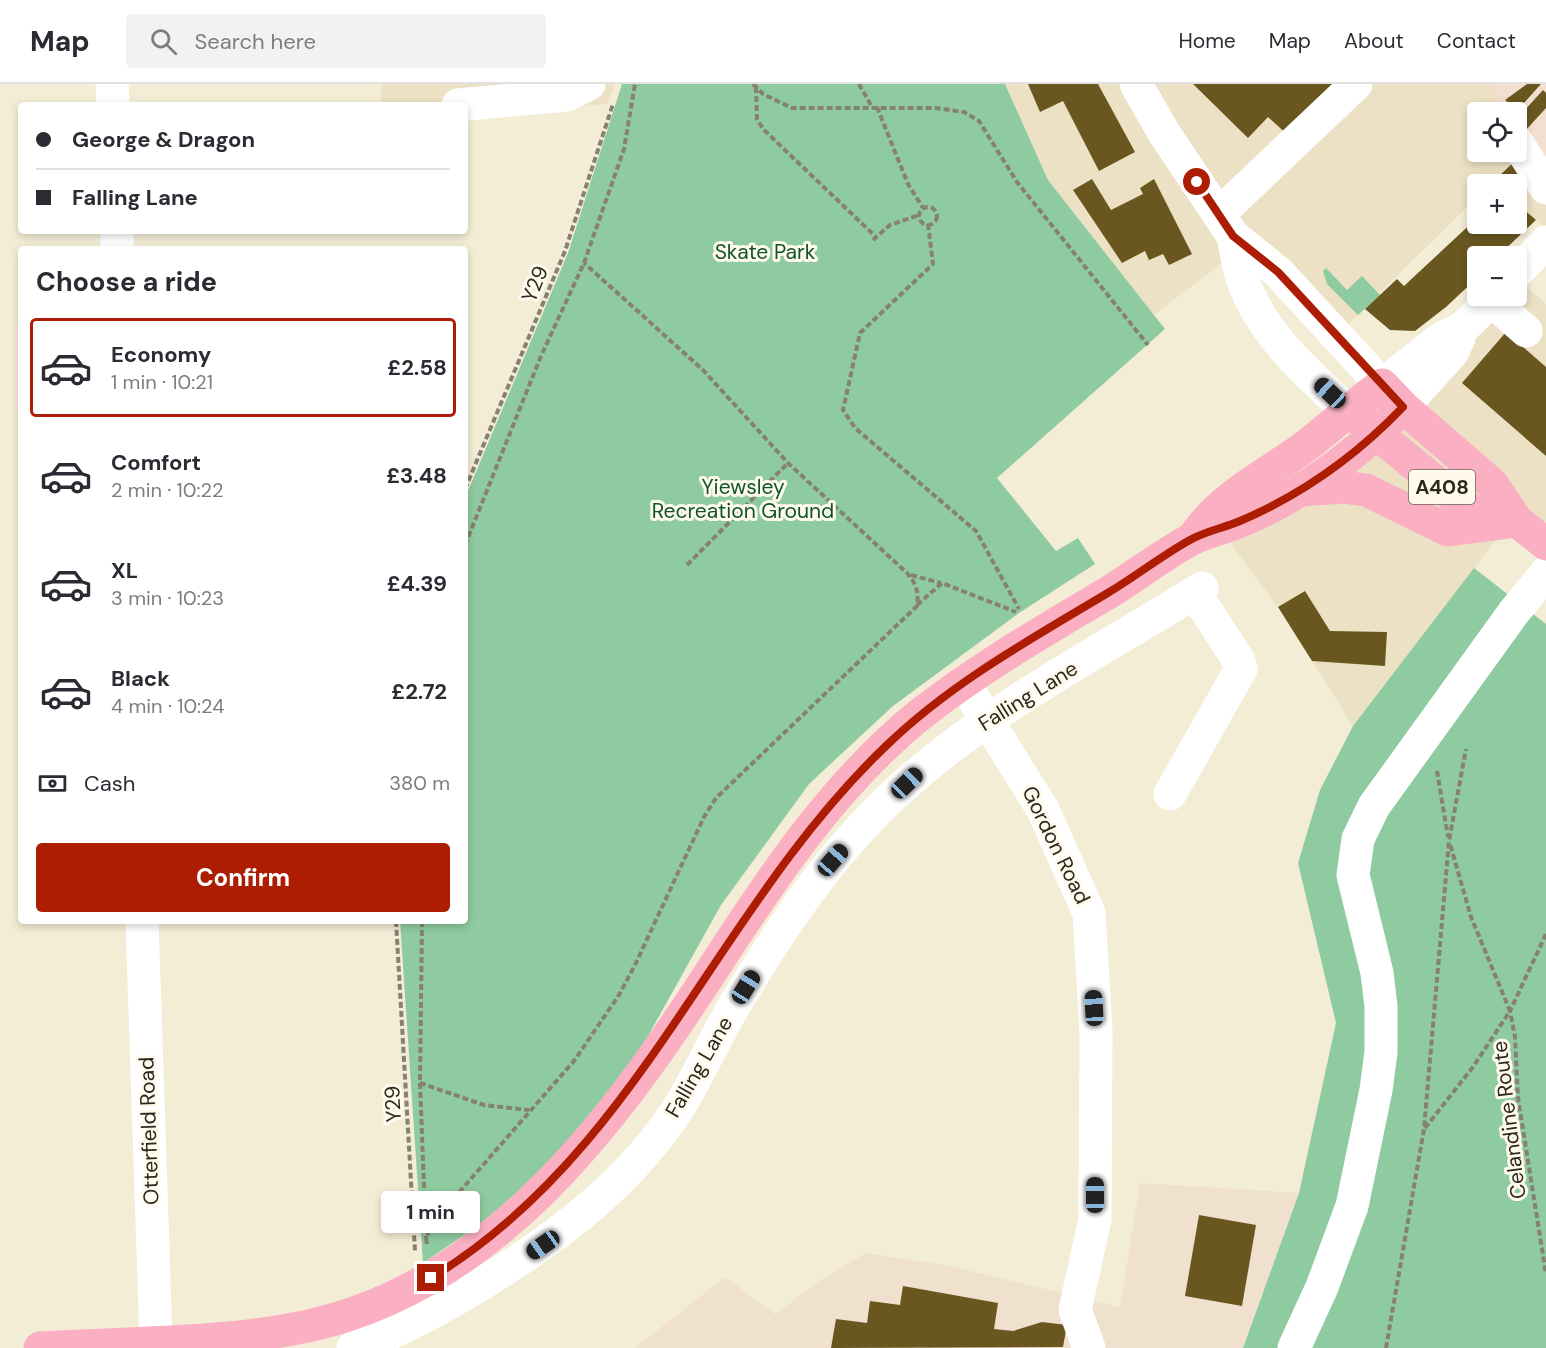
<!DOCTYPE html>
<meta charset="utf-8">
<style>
:root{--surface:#fff;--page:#f2f2f3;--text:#2b2b33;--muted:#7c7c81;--line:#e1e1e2;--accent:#ac1d04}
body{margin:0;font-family:"DM Sans",sans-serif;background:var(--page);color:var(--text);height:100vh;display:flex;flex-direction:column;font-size:22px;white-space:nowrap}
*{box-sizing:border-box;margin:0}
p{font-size:20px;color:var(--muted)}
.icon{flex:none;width:33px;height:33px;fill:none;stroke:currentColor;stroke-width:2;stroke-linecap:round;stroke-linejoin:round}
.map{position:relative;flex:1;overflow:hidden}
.sheet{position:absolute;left:18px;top:162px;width:450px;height:678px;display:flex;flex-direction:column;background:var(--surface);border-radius:6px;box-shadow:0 3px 9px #0003}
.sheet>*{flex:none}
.guide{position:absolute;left:18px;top:18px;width:450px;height:132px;border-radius:6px;box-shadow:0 3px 9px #0003;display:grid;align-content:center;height:132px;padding:0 18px;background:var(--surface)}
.fabs{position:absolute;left:1467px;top:18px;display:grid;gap:12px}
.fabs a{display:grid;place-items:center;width:60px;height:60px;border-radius:6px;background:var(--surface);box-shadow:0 3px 9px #0003;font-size:30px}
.end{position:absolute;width:27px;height:27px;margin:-14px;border:8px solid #ac1d04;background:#fff;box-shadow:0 0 0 3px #fff}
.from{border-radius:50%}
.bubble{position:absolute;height:42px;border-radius:6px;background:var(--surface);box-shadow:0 3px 9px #0003;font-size:20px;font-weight:700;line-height:42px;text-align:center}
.car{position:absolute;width:18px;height:36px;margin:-18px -9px;border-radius:8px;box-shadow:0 0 4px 2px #0007;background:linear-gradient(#222 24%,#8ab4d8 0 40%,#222 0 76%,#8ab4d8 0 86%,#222 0)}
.guide b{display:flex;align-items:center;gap:21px;height:57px;font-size:22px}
.guide b+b{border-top:2px solid var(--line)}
.guide i{width:15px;height:15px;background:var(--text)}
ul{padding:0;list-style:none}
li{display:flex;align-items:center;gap:18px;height:99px;margin:0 12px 9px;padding:0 6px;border:3px solid transparent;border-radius:6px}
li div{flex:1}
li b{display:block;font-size:22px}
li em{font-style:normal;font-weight:700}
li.on{border-color:var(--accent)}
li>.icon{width:54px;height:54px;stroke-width:1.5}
h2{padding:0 18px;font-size:27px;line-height:72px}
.pay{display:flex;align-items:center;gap:15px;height:66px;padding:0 18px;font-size:22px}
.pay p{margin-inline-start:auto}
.button{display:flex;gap:12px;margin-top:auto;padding:12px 18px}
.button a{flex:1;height:69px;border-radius:6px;background:var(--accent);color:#fff;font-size:24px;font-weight:700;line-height:69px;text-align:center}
header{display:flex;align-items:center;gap:36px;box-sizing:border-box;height:84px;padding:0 30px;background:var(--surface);border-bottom:2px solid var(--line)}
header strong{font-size:28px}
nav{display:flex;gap:33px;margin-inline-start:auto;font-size:21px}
.search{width:420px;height:54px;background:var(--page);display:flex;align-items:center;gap:15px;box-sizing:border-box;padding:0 21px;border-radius:6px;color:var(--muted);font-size:22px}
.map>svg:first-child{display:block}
</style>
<header>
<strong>Map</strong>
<div class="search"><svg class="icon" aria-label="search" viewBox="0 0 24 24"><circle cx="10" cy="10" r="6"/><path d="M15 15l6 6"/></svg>Search here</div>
<nav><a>Home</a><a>Map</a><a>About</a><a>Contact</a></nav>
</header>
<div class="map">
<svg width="1546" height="1264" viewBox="0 0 1546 1264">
<rect width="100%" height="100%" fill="#f4edd6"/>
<g fill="#ece1c4">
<path d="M381,0H615L607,20L465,34V21H381Z"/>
<path d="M1005,0H1132L1238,167L1154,231L1048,96Z"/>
<path d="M1141,0H1490L1507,28H1478V68H1516L1546,88V145L1517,119L1516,100H1497L1493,98L1490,100H1478L1477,113L1325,263Z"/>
<path d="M1518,195L1546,220V467L1508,440L1353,642L1278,523L1219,444L1290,399L1380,325L1501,212H1516Z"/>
</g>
<path fill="#f3dfd0" d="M1490,0H1546V88L1517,42L1516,28H1507Z"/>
<path fill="#f0e0ce" d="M1140,1099L1299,1109L1243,1264H635L725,1193L775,1230L820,1197L866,1169L950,1182L1120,1223Z"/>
<g fill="#8fcba0">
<path d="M622,0H1005L1048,96L1165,245L997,394L1056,467L1078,454L1095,480L1019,529L893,622L809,700L721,821L633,979L557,1072L498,1128L423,1179L400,837H465V414L568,169Z"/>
<path d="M1326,184L1347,206L1362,192L1380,211L1358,231L1327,200L1323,187Z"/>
<path d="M1474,484L1546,540V1264H1243L1299,1109L1336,939L1298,779L1320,706L1353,642Z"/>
</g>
<g fill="#69571f">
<path d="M1028,0H1098L1135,68L1099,87L1063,17L1040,28Z"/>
<path d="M1193,0H1344L1291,54L1268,33L1248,54Z"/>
<path d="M1527,0H1541L1516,28H1510L1504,20L1507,17L1505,16Z"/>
<path d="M1543,6L1546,9V24L1525,47L1516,36Z"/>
<path d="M1515,77L1531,94L1516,108V100H1503L1497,94Z"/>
<path d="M1092,95L1111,126L1143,110L1140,104L1154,95L1192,170L1169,181L1163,170L1149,176L1145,167L1122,179L1073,106Z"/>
<path d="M1516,119L1536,136L1498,172H1478V193L1446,223L1415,247L1390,246L1365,225L1397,195L1404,202L1478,133V140H1516Z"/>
<path d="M1506,248L1546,283V372L1462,299Z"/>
<path d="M1305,507L1330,547L1387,548L1385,582L1312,577L1278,523Z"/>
<path d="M1199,1131L1256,1141L1242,1222L1185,1212Z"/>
<path d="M903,1202L998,1219L994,1245L1013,1247L1042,1238L1067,1241L1063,1263L831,1264L836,1235L867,1239L870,1217L900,1221Z"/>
</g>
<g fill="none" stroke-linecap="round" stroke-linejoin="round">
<g stroke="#868172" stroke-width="4" stroke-dasharray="6 3" stroke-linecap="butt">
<path d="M753,0L763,10L792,24H936L964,28L979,37L1017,98L1148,261"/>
<path d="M859,0L872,23"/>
<path d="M756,3L757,35L763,45L876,153"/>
<path d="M877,23L908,100L923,124"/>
<circle cx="928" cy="132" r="9"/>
<path d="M928,140L933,180L860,249L843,326L855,344L976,447L1019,525"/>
<path d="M873,156L890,141L919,131"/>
<path d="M465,405L565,167L613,20"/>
<path d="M465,461L541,272L584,179L624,65L635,0"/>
<path d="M687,481L788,379"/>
<path d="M911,491L941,499"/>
<path d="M917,521L942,499L1016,528"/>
<path d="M1437,687L1448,753"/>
<path d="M396,837L415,1167"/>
<path d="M422,837L420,999L426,1154"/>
<path d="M1546,850L1510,927L1515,953L1518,1014L1546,1190"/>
<path d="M420,999L484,1021L529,1026"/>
<path d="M1425,1044L1473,983L1510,927L1471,833L1450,760"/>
<path d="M427,1160L426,1154L434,1137L574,977L619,911L635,881L704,733L716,714L917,522C919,508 916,499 907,489L788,379L702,285L584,179"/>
<path d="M1386,1264L1424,1045L1449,757L1466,665"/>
</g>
<g stroke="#fff" stroke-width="33">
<path d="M112,0L113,21"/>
<path d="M1136,0L1164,49L1233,152L1278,188L1382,301L1442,254L1463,244L1496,212"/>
<path d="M458,21L567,11L589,0"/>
<path d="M1516,57L1546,104"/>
<path d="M1219,130L1356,0"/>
<path d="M117,147V165"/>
<path d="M1233,152C1236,167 1238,183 1243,197C1263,251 1306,288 1347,326"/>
<path d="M1516,189L1546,158"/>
<path d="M1491,216L1526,247"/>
<path d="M1403,323L1452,269L1459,254"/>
<path d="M964,599L1043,726L1089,829L1096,948L1095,1135L1075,1226L1089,1264"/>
<path d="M1170,710L1241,585L1239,577L1195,509"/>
<path d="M142,837L156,1257"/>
<path d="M353,1264C397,1249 438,1226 478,1202C557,1154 631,1099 681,1020C700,988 715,954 734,922C771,861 810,799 859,746C954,641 1084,578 1202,504"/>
<path d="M1294,1264L1322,1203L1352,1122L1376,1006L1381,968V922L1377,889L1353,791L1358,755L1374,722L1514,528L1546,489"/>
</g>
<g stroke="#faafc2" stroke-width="33">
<path d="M1360,336L1470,426L1504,434"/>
<path d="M1301,406L1342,403L1366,406L1448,446L1517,437"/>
<path d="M1196,450C1221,414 1263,392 1299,367C1328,346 1353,321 1382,301L1403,323L1492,400L1517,437L1546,460"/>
<path d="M40,1264C125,1259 226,1260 308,1242C492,1202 612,1040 709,891C769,798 834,699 922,629C981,583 1047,545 1111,507C1138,490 1164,470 1192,455C1207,447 1225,444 1241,437C1301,411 1357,371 1403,323"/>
</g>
</g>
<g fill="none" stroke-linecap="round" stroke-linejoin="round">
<path stroke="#ac1d04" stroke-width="8" d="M431,1194C642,1066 715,824 887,661C951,599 1031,555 1106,510C1135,493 1161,472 1190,456C1206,447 1224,444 1240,437C1301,411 1357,371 1403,323L1278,188L1233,152L1197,98"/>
</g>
<g text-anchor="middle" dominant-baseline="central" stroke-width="6" stroke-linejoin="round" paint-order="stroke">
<rect fill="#fffaec" stroke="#6b675d" stroke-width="1.5" x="1409" y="386" width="66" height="34" rx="4.5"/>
<g font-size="20" font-weight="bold" fill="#2b2820">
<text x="1442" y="403">A408</text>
</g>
<g font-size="21" fill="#0d542c" stroke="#fffaec">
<text x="765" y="168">Skate Park</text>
<text x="743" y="403">Yiewsley<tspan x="743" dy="24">Recreation Ground</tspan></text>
</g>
<g font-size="21" fill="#2b2820" stroke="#fffaec">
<text transform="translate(535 200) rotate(-68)">Y29</text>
<text transform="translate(1028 612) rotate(-32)">Falling Lane</text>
<text transform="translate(1056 761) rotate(64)">Gordon Road</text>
<text transform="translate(699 983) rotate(-60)">Falling Lane</text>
<text transform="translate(393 1020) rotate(-93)">Y29</text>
<text transform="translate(1509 1036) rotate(-97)">Celandine Route</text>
<text transform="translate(149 1047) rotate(-92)">Otterfield Road</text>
</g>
</g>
</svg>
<div class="fabs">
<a><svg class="icon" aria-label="locate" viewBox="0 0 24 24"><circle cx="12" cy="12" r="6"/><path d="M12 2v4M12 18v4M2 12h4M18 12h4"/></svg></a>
<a>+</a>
<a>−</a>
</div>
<i class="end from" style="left:1197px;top:98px"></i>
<i class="end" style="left:431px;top:1194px"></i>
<div class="bubble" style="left:381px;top:1107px;width:99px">1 min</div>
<i class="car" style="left:1330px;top:309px;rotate:313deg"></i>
<i class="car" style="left:907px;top:699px;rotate:46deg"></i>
<i class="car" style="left:833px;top:776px;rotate:41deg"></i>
<i class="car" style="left:746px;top:903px;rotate:32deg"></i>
<i class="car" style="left:1094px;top:924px;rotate:357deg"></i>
<i class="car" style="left:1095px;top:1111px;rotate:0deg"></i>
<i class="car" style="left:543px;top:1161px;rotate:235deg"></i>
<div class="guide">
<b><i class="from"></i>George &amp; Dragon</b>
<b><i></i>Falling Lane</b>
</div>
<section class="sheet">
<h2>Choose a ride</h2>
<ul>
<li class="on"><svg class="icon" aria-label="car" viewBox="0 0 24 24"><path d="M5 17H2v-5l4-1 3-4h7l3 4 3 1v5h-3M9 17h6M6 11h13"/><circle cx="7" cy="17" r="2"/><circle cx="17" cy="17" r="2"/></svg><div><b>Economy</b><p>1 min · 10:21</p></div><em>£2.58</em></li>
<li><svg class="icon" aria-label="car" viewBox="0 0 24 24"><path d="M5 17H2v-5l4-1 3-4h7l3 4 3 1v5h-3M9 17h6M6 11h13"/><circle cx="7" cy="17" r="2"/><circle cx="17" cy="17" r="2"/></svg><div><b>Comfort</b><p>2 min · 10:22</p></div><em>£3.48</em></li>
<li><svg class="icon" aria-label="car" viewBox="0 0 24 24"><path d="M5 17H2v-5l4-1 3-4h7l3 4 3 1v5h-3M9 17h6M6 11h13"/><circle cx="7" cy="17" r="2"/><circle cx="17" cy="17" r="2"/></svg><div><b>XL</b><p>3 min · 10:23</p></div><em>£4.39</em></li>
<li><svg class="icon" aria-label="car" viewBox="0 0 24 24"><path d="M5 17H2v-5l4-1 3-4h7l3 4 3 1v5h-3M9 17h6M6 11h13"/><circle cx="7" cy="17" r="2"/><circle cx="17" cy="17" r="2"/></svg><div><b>Black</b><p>4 min · 10:24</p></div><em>£2.72</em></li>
</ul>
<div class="pay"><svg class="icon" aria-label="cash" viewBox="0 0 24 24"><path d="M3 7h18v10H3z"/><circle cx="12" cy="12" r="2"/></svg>Cash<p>380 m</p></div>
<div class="button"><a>Confirm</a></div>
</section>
</div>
